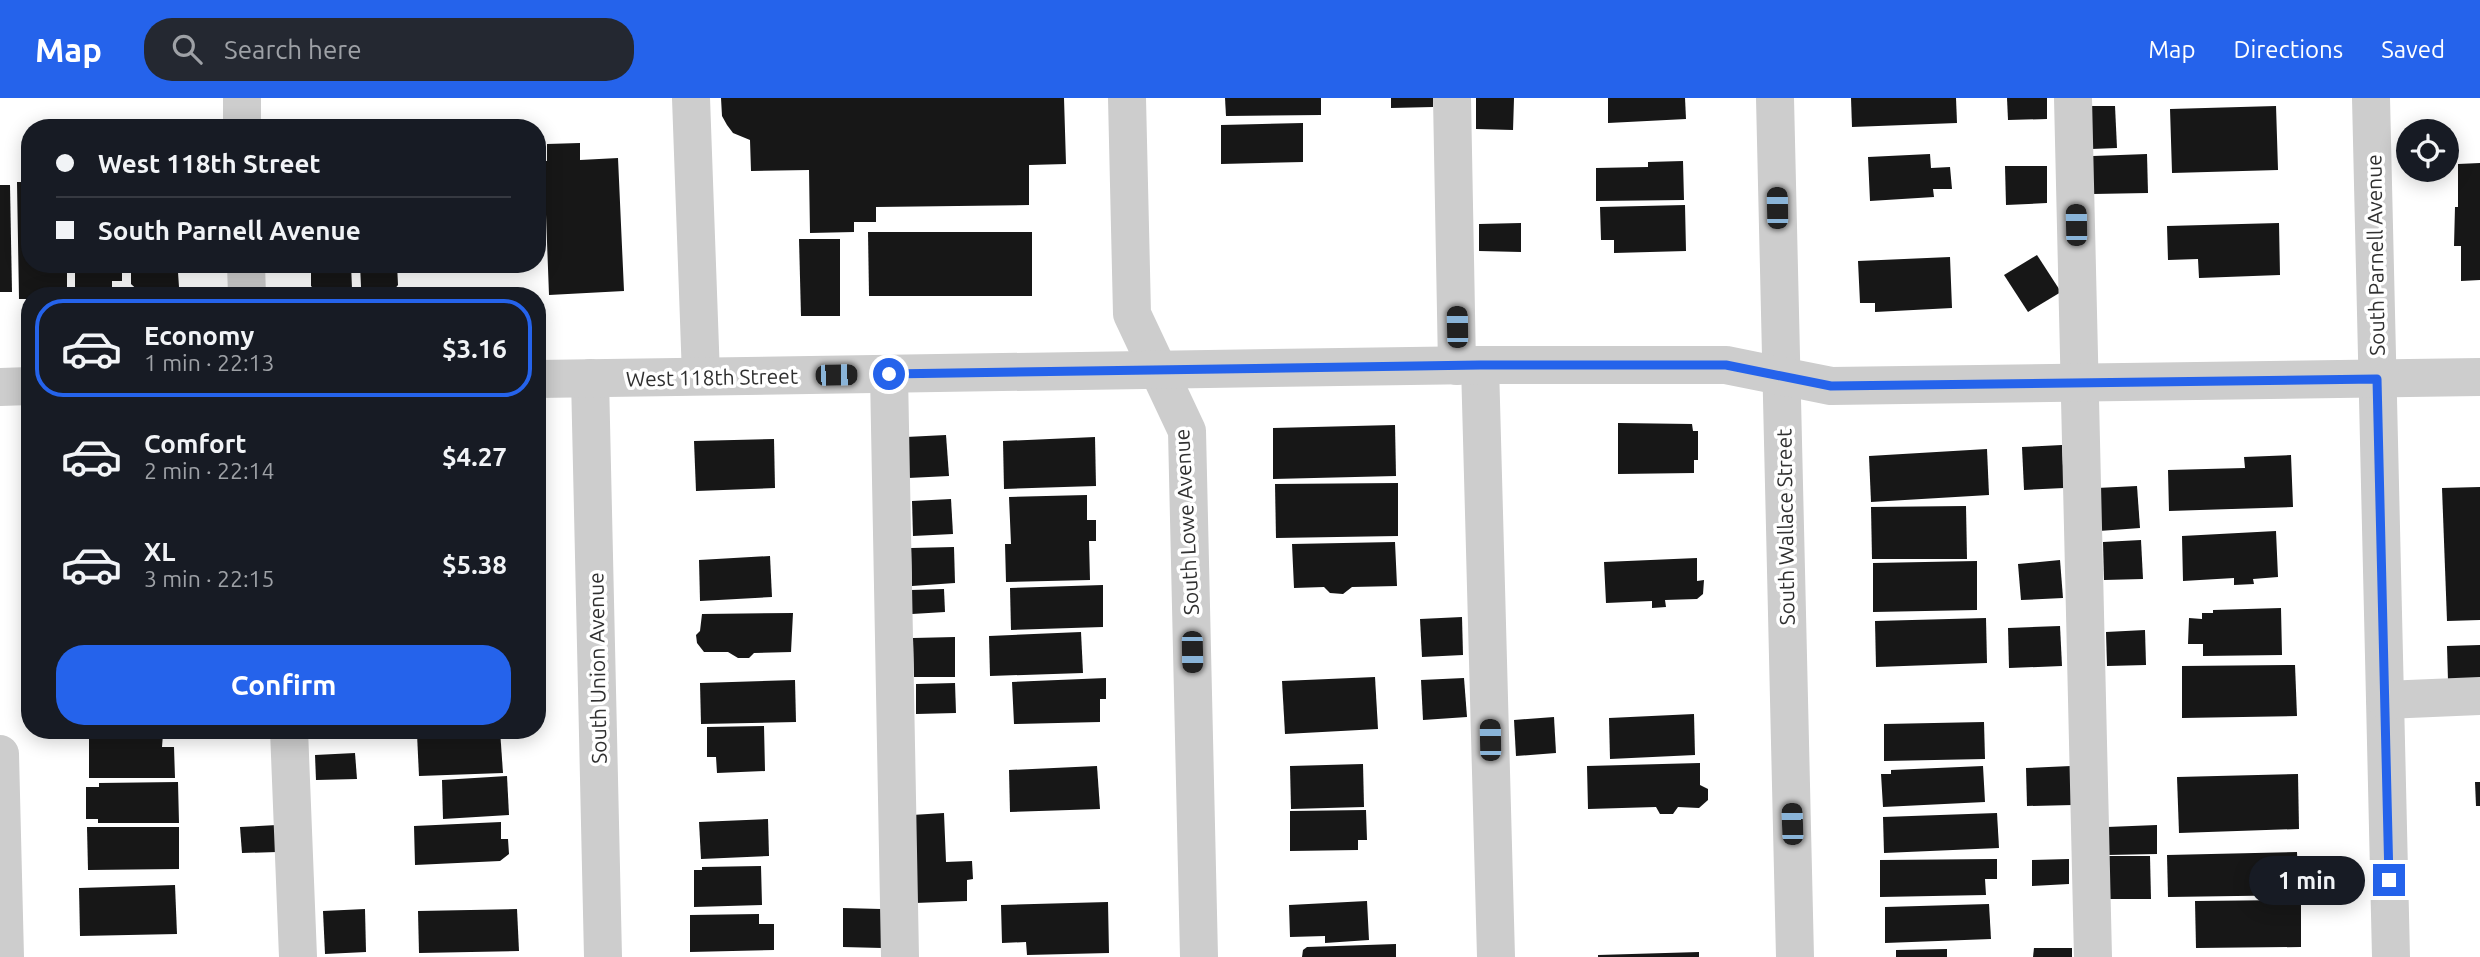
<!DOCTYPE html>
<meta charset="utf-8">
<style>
:root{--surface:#171b24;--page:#242831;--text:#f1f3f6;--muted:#9ea1a6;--line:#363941;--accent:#2563eb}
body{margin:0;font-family:Ubuntu,sans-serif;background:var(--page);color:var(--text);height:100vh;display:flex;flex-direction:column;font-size:26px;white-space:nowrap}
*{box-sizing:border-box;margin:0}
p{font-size:23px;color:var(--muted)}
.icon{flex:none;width:38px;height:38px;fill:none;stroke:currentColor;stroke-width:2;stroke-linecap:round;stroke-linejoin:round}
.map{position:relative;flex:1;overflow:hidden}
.side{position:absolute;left:21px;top:189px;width:525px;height:452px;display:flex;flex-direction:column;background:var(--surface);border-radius:28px;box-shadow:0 4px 18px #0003}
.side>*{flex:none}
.guide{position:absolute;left:21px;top:21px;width:525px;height:154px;border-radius:28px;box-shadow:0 4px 18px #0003;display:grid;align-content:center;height:154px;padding:0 35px;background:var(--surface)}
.controls{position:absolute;left:2396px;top:21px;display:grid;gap:14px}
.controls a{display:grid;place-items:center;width:63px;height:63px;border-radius:50%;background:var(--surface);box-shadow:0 4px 18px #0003;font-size:35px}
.end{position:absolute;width:32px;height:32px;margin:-16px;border:9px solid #2563eb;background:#fff;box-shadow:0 0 0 4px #fff}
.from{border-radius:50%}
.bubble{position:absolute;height:49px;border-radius:24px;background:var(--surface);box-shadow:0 4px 18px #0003;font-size:23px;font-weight:600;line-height:49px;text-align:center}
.car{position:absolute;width:21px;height:42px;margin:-21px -10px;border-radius:9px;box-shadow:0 0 5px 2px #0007;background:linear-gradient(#222 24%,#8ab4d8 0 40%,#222 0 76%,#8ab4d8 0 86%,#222 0)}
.guide b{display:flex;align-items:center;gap:24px;height:66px;font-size:26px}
.guide b+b{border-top:2px solid var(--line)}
.guide i{width:18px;height:18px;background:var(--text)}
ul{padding:12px 0 0;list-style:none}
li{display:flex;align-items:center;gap:21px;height:98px;margin:0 14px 10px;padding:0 21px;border:4px solid transparent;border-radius:28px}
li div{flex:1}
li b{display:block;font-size:26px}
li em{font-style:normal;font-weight:600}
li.current{border-color:var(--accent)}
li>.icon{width:63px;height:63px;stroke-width:1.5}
.primary-button{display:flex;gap:14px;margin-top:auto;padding:14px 35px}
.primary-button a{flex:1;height:80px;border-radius:28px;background:var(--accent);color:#fff;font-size:28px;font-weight:600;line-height:80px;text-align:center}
header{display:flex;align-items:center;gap:42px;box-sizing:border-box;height:98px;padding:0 35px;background:var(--accent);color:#fff}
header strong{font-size:33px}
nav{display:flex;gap:38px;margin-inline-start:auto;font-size:24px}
.search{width:490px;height:63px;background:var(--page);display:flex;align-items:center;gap:18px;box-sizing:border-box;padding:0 24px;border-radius:28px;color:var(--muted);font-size:26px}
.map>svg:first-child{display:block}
</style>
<header>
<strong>Map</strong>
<div class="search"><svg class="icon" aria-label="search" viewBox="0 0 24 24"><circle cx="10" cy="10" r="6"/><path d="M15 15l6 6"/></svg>Search here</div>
<nav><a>Map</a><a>Directions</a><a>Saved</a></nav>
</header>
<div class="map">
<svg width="2480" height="859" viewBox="0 0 2480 859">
<rect width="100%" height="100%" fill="#fff"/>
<g fill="#171717">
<path d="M721,0H1064L1066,66L1029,67V107L876,109V124H854V134L810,135L809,72L751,73L750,42L733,35L727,27L722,18Z"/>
<path d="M1225,0H1321V17L1226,18Z"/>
<path d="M1391,0H1433V9L1391,10Z"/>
<path d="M1476,0H1514L1513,32L1476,31Z"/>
<path d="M1608,0H1685L1686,21L1608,25Z"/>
<path d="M1851,0H1956L1957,25L1852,29Z"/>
<path d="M2007,0H2047V21L2008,22Z"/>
<path d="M2089,8H2115L2117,50L2091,51Z"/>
<path d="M2276,8L2278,72L2172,75L2170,11Z"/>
<path d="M1303,25V64L1221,66V27Z"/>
<path d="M580,45V62L618,60L624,193L549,197L544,63H547V46Z"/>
<path d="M1930,56L1931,70L1950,69L1952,91H1933L1934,99L1870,103L1868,59Z"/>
<path d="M2147,56L2148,95L2093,96V58Z"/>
<path d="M1683,63L1684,102L1596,103V70L1648,69V64Z"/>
<path d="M2480,65V182L2461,183V148H2454L2455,109H2458V66Z"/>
<path d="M2005,68H2047V105L2006,107Z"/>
<path d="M17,84H30V166H67V198H30V201H19Z"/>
<path d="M0,87H10L12,194H0Z"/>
<path d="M1685,107L1686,153L1614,155V142H1601L1600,109Z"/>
<path d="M1521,125V154L1479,153V126Z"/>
<path d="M2279,125L2280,177L2199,180L2198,161L2168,162L2167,128Z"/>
<path d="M868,134H1032V198H869Z"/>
<path d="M799,141H840V218H801Z"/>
<path d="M2037,157L2061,194L2028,214L2004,177Z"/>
<path d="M1950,159L1952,210L1875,214V205H1860L1858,163Z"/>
<path d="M75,166H122V183H112V191L105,198L75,195Z"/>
<path d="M131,166H189L190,175L178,174L179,189L169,196L144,198L131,186Z"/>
<path d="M311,166H351L352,191L333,190L328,197H320L311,188Z"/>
<path d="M360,166H397L398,187L393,193L385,195L373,189H361Z"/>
<path d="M1618,325L1692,326L1693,333H1698V362H1694V375L1618,376Z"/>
<path d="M1395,327L1396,378L1273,381V330Z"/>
<path d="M946,337L949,378L908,380L906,339Z"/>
<path d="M1095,339L1096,388L1004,391L1003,343Z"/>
<path d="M774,341L775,390L696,393L694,343Z"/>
<path d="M2062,347L2064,390L2024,392L2022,349Z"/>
<path d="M1987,351L1989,397L1871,404L1869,358Z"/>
<path d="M2291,357L2293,409L2169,413L2168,372L2245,370L2244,359Z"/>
<path d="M1398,385V438L1276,440L1275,386Z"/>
<path d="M2137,388L2140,430L2099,433L2097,390Z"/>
<path d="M2480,389V522L2447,523L2442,390Z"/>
<path d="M1087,397V422H1096V443H1089L1090,482L1006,484L1005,446H1011L1009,399Z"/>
<path d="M951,401L953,436L913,438L912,403Z"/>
<path d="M1966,408L1967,461H1872L1871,409Z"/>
<path d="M2276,433L2278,479L2253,481L2254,486L2234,487V480L2183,483L2182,438Z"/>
<path d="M2141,442L2143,481L2104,482L2103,444Z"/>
<path d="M1395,444L1397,488L1352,489L1343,496L1330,495L1324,489L1294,490L1292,446Z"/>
<path d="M954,449L955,485L912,488L911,450Z"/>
<path d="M770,458L772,499L700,503L699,462Z"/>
<path d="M1697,460V483L1704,482L1703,496L1697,501L1665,502L1666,509L1652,510V503L1606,505L1604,464Z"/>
<path d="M2060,462L2063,500L2021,502L2018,466Z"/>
<path d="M1977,463V512L1873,514V465Z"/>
<path d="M1103,487V529L1011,532L1010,490Z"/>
<path d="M944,491L945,514L912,516L911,492Z"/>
<path d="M2281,510L2282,557L2203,558V546H2188L2189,520L2202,521V515H2213V512Z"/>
<path d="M793,515L791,554L754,555L749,560H738L728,554H704L697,545L696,537L700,533L702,516Z"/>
<path d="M1462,519L1463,557L1422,559L1420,521Z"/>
<path d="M1986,520L1987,565L1876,569L1875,523Z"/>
<path d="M2060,528L2062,568L2009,570L2008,530Z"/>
<path d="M2145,532L2146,567L2107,568L2106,534Z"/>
<path d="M1081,534L1083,575L990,578L989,538Z"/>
<path d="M955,539V579H914L913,540Z"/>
<path d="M2480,547V582L2448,583L2447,548Z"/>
<path d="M2295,567L2297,618L2182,620V568Z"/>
<path d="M1375,579L1378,631L1285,636L1282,583Z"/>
<path d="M1106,580V601H1100V624L1014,626L1012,584Z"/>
<path d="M1464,580L1467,619L1423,622L1421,582Z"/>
<path d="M795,582L796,624L701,626L700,585Z"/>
<path d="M955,585L956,615L916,616V586Z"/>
<path d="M1694,616L1695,657L1610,661L1609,620Z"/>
<path d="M1554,619L1556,655L1516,658L1514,622Z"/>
<path d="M1984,624L1985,661L1884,663V626Z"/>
<path d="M764,628L765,673L717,675L716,659H707V629Z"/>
<path d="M83,632H137V634L83,635Z"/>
<path d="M238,632H275V634L238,635Z"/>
<rect x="319" y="632" width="37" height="6"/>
<path d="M500,632L503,675L419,678L417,636Z"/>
<path d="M163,636L162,649H174L175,680H89V637Z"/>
<path d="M355,655L357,681L316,682L315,657Z"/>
<path d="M1700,665V687L1708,691V702L1699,710L1678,709L1673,716H1660L1656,709L1588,711L1587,668Z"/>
<path d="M1363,666L1364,709L1291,711L1290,668Z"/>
<path d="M1097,668L1100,711L1010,714L1009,672Z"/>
<path d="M1983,668L1985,704L1883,709L1881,676H1891V672Z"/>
<path d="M2071,668L2073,707L2027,708L2026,670Z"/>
<path d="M2298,676L2299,731L2179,735L2177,679Z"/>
<path d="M507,678L509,717L443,721L442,682Z"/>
<path d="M178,684L179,725H98V721H86V689H99V685Z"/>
<path d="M2475,684H2480V708H2476Z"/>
<path d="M1366,712L1367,742H1358V752L1290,753V713Z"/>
<path d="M944,715L946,764L972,763L973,781L967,782V803L915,805L912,717Z"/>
<path d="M1997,715L1999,750L1884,755L1883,719Z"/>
<path d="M768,721L769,758L701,761L699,724Z"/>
<path d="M501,724V741H508L509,756L500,763L415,767L414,728Z"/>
<path d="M277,727V754L242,755L240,729Z"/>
<path d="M2157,727V756L2107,757V729Z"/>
<path d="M87,729H179V771L88,772Z"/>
<path d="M2297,754L2299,797L2168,799L2167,757Z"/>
<path d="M2107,758H2150L2151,801H2108Z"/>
<path d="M1997,761V781H1985L1986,797L1880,799V762Z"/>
<path d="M2069,761V786L2032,788V762Z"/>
<path d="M761,768L762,807L694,809V772H702V769Z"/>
<path d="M175,787L177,836L80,838L79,790Z"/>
<path d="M2301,802V849L2196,850L2195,803Z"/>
<path d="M1367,803L1369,842L1325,845V838L1290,839L1289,807Z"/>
<path d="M1108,804L1109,855L1027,857L1026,844L1002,845L1001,807Z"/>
<path d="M1989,806L1991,841L1885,845V809Z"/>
<path d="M843,810L881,811L882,850L843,849Z"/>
<path d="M365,811L366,854L325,856L323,813Z"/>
<path d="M517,811L519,853L419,855L418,813Z"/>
<path d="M759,816V826H774V852L690,854V817Z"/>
<path d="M1396,846V859H1302L1303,852L1307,849Z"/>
<path d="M2034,850H2072V859H2033Z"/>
<path d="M1947,851V859H1896V852Z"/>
<path d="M1699,854V859H1598V857Z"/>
</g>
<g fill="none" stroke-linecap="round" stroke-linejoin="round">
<g stroke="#cdcdcd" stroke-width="38">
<path d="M242,0V30"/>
<path d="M691,0L701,278"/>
<path d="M1127,0L1132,216L1187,333L1199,859"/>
<path d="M1452,0L1457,268"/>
<path d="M1775,0L1795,859"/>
<path d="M2073,0L2093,859"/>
<path d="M2371,0L2391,859"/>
<path d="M246,166L247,198"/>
<path d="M1480,267L1496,859"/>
<path d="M889,276L900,859"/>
<path d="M590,280L603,859"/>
<path d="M537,281L1480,267H1726L1831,288L2480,279"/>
<path d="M0,289L30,288"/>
<path d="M2385,602L2480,598"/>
<path d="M289,632L298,859"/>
<path d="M0,656L5,859"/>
</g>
</g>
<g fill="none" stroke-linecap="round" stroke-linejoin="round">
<path stroke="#2563eb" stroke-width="9" d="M889,276L1480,267H1726L1831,288L2377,281L2389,782"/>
</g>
<g text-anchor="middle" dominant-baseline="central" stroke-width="7" stroke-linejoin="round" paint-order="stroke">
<g font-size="21" fill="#303030" stroke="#fff">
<text transform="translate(2375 157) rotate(-91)">South Parnell Avenue</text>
<text transform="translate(712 279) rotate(-1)">West 118th Street</text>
<text transform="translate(1186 424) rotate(-93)">South Lowe Avenue</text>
<text transform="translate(1785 429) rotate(-91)">South Wallace Street</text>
<text transform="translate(597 570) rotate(-91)">South Union Avenue</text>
</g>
</g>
</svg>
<div class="controls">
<a><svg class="icon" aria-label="locate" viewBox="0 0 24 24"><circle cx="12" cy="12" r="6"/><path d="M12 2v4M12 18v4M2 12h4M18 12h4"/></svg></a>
</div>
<i class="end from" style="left:889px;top:276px"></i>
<i class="end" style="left:2389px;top:782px"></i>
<div class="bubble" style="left:2249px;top:758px;width:116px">1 min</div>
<i class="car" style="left:1777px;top:110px;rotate:359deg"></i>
<i class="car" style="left:2076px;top:127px;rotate:359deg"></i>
<i class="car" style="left:1457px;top:229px;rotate:359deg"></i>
<i class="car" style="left:836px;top:277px;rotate:89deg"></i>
<i class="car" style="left:1192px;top:554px;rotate:179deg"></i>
<i class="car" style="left:1490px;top:642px;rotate:359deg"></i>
<i class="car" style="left:1792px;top:726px;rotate:358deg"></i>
<div class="guide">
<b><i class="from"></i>West 118th Street</b>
<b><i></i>South Parnell Avenue</b>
</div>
<section class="side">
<ul>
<li class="current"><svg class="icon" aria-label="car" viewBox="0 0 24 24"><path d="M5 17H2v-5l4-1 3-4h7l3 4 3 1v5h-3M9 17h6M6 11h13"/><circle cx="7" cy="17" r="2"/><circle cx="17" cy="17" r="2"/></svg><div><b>Economy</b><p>1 min · 22:13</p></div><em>$3.16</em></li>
<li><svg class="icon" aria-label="car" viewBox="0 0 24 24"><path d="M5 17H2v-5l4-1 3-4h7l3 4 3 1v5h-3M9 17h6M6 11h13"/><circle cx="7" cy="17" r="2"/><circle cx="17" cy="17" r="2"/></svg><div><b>Comfort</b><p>2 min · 22:14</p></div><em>$4.27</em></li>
<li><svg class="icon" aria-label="car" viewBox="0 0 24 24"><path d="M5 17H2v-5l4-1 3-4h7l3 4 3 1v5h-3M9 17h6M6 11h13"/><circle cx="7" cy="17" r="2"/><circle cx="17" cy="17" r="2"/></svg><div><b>XL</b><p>3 min · 22:15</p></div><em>$5.38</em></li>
</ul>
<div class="primary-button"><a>Confirm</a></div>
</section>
</div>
